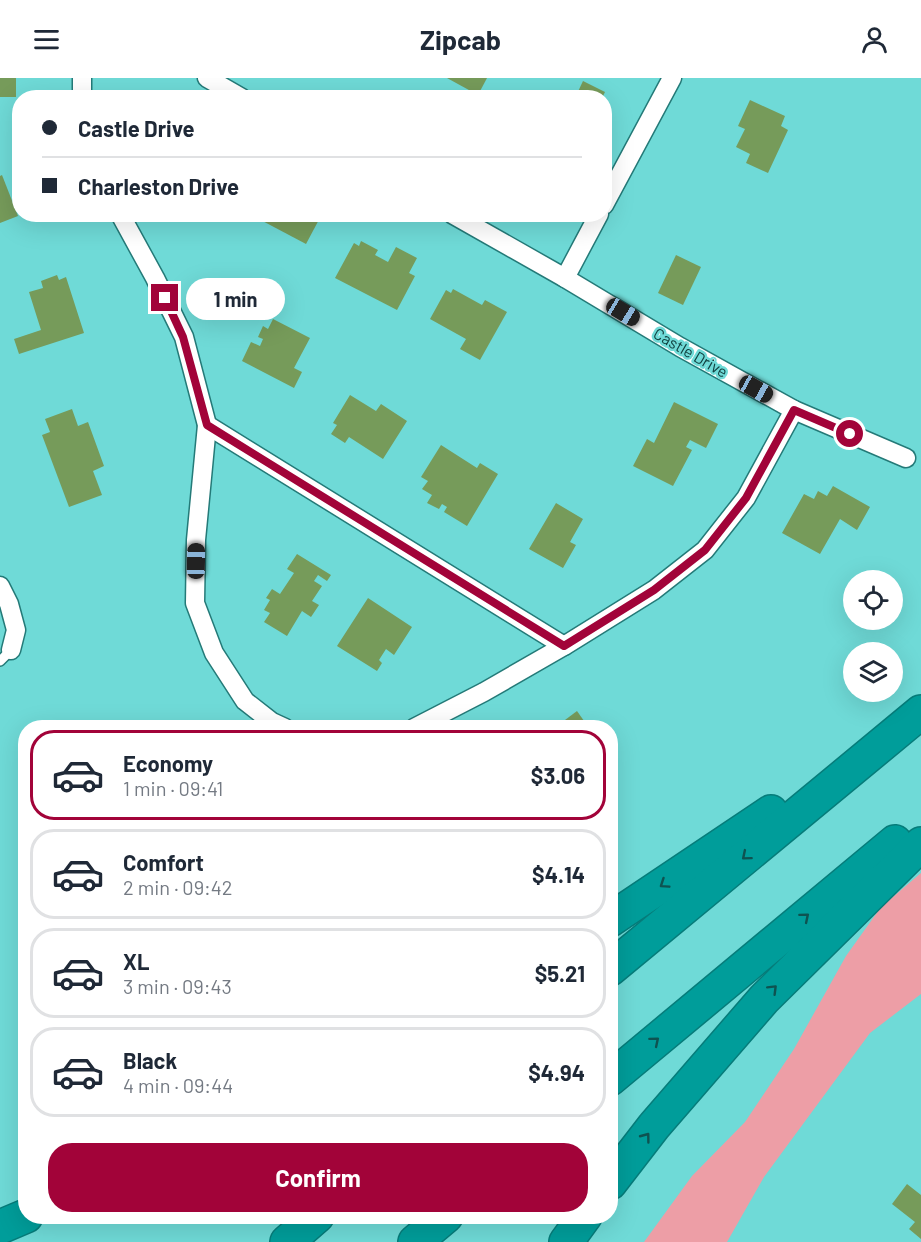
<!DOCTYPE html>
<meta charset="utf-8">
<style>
:root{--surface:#fff;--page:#f2f2f3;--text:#1f2937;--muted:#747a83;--line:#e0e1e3;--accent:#a20339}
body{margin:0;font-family:Barlow,sans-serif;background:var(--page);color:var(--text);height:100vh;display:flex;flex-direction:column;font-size:22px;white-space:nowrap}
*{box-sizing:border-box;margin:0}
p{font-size:20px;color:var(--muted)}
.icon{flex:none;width:33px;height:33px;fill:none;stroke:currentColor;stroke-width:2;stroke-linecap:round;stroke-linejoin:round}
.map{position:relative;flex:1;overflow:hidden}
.panel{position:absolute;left:18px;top:642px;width:600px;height:504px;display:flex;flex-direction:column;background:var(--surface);border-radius:24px;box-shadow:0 6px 24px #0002}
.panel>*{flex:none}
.hud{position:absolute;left:12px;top:12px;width:600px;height:132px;border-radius:24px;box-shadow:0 6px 24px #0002;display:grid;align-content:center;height:132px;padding:0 30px;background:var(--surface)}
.controls{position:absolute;left:843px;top:492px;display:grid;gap:12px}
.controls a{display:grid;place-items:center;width:60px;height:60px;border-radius:50%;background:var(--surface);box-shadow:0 6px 24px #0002;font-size:30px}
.end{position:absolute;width:27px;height:27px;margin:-14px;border:8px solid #a20339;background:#fff;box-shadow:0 0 0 3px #fff}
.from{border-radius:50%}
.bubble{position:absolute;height:42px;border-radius:21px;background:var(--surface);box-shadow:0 6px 24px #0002;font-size:20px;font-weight:700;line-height:42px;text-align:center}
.car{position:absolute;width:18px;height:36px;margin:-18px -9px;border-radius:8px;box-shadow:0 0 4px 2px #0007;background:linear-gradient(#222 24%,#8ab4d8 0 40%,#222 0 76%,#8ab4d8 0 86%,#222 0)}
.hud b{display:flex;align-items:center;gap:21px;height:57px;font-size:22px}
.hud b+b{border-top:2px solid var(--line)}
.hud i{width:15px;height:15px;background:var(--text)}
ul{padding:10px 0 0;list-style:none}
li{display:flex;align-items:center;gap:18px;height:90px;margin:0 12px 9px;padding:0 18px;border:3px solid var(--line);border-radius:24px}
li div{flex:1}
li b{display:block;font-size:22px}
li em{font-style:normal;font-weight:700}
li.current{border-color:var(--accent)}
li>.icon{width:54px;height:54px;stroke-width:1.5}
.primary-button{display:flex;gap:12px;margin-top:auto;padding:12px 30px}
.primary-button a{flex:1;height:69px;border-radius:24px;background:var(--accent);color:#fff;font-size:24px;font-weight:700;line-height:69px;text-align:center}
header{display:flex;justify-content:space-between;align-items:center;height:78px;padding:0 30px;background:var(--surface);font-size:27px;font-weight:700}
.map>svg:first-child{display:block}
</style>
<header><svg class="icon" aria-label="menu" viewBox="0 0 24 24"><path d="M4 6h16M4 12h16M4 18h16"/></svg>Zipcab<svg class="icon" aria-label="person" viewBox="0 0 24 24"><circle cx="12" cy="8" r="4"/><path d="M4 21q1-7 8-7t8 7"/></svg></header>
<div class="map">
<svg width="921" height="1164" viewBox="0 0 921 1164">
<rect width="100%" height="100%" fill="#6fdad7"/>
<path fill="#ed9ea6" d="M921,795V916L870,955L764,1099L727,1164H644L692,1098L745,1044L794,971L846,878L881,829Z"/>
<g fill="#769b5a">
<rect x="0" y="0" width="16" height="19"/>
<path d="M447,0H487L478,17Z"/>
<path d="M583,3L605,14L602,20H575Z"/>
<path d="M750,22L785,38L781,48L788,52L768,95L746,85L750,76L736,69L745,51L738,48Z"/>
<path d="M2,97L18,138L0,145V98Z"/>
<path d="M257,136H322L306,166L255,139Z"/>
<path d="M361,163L378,172L375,177L388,184L396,169L417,180L409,195L415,198L397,232L335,200L354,165L359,168Z"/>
<path d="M676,177L701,189L683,227L658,215Z"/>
<path d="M57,197L59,202L66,199L84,255L19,276L14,261L41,252L29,214L43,210L41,203Z"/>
<path d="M453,211L482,227L485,222L507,234L480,282L460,271L466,261L430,241L446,212L451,215Z"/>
<path d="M273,241L310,260L294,290L302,294L294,310L242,283L251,264L260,268L263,261L258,259L263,248L268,251Z"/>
<path d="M350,317L376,333L381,326L407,343L383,381L349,359L345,365L331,356L337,347L333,345Z"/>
<path d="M674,324L718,346L706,370L690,362L686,369L692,372L673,408L633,388L647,361L654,365Z"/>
<path d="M72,331L78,348L88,344L104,388L93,393L102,417L69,429L42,357L50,354L45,341Z"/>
<path d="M441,367L477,390L480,385L498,396L467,448L444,434L447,429L442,426L439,431L427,425L432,417L422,411L428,403L421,399Z"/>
<path d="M833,408L870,429L857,452L840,441L820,476L782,455L804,416L814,421L818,413L827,418Z"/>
<path d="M556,425L583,441L570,464L576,467L563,490L529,471Z"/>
<path d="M297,476L331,497L327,503L318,497L314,503L322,508L312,523L319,527L311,539L302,533L287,558L264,544L270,535L264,532L270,522L266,520L272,511L280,516L294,495L287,491Z"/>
<path d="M368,520L412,549L394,577L386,571L379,582L382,585L377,593L337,568Z"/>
<path d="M577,633L589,650H564L561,645Z"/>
<path d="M907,1106L921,1117V1161L909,1151L915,1144L892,1126Z"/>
</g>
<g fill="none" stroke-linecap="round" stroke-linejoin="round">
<defs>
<path id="service" d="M0,583L11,572"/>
<g id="minor">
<path d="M82,0V20"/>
<path d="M207,0L242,20"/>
<path d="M604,127L672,0"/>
<path d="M120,136L155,200L184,259L207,347L196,462L195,525L214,575L245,623L272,644L285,650"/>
<path d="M452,136L565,200L680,269L794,332L906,380"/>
<path d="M565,200L599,136"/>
<path d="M207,347L564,568"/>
<path d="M0,508L9,526L16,552L11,572"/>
<path d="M414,650L484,614L564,568L654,512L705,472L746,420L794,332"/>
</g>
<g id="motorway">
<path d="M610,842L771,734"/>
<path d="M610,891L921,634"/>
<path d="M610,1001L895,764"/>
<path d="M610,1105L654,1048L764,921L921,766"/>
<path d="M0,1149L26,1138"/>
<path d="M287,1164L317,1138"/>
<path d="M415,1164L446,1138"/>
<path d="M566,1164L585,1138"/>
</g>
</defs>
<use href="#service" stroke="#247a78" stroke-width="12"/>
<use href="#minor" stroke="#247a78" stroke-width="21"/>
<use href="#motorway" stroke="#067c7a" stroke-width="36"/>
<use href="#service" stroke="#fff" stroke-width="9"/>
<use href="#minor" stroke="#fff" stroke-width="18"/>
<use href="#motorway" stroke="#009d9a" stroke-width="33"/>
</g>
<defs><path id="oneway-chevron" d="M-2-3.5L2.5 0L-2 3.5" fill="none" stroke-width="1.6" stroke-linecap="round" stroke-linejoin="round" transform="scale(1.5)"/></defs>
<g stroke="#0e5351">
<use href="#oneway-chevron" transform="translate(746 778) rotate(140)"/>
<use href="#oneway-chevron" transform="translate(664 806) rotate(146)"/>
<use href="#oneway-chevron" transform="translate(805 839) rotate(-40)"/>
<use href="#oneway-chevron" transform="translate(773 911) rotate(-45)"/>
<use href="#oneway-chevron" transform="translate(655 963) rotate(-40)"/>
<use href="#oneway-chevron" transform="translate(646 1059) rotate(-53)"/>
</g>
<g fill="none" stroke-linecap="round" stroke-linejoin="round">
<path stroke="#a20339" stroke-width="8" d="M165,220L183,259L207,347L564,568L654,512L705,472L746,420L794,332L850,356"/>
</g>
<g text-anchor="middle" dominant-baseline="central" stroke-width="5" stroke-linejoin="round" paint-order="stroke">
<g font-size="16" fill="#11403f" stroke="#6fdad7">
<text transform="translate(691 274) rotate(30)">Castle Drive</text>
</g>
</g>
</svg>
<div class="controls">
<a><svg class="icon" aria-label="locate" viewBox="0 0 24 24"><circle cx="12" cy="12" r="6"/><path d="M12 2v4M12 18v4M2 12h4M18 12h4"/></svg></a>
<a><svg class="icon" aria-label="layers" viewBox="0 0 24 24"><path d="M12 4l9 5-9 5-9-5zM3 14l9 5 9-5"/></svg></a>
</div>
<i class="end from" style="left:850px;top:356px"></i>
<i class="end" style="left:165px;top:220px"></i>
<div class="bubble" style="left:186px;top:200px;width:99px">1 min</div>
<i class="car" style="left:623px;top:234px;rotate:121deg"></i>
<i class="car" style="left:756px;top:311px;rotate:119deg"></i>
<i class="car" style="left:196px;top:483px;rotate:1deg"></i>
<div class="hud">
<b><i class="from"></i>Castle Drive</b>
<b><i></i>Charleston Drive</b>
</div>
<section class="panel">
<ul>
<li class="current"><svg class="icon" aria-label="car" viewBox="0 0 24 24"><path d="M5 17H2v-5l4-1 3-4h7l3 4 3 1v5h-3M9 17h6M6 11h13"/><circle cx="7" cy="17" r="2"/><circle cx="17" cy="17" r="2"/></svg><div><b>Economy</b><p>1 min · 09:41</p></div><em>$3.06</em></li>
<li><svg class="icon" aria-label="car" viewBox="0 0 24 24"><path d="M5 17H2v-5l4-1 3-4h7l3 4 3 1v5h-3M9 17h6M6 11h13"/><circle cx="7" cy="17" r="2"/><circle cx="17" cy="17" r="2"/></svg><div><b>Comfort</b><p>2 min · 09:42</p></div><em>$4.14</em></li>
<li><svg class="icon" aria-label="car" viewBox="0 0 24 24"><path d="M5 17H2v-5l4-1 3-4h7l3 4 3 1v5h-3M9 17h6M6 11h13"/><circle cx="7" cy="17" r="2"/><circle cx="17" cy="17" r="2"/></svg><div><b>XL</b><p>3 min · 09:43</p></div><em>$5.21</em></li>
<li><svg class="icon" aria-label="car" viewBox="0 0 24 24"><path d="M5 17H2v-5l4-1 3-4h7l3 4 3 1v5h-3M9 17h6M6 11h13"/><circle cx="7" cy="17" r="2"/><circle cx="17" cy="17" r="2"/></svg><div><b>Black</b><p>4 min · 09:44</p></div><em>$4.94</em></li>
</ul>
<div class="primary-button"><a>Confirm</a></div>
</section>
</div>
